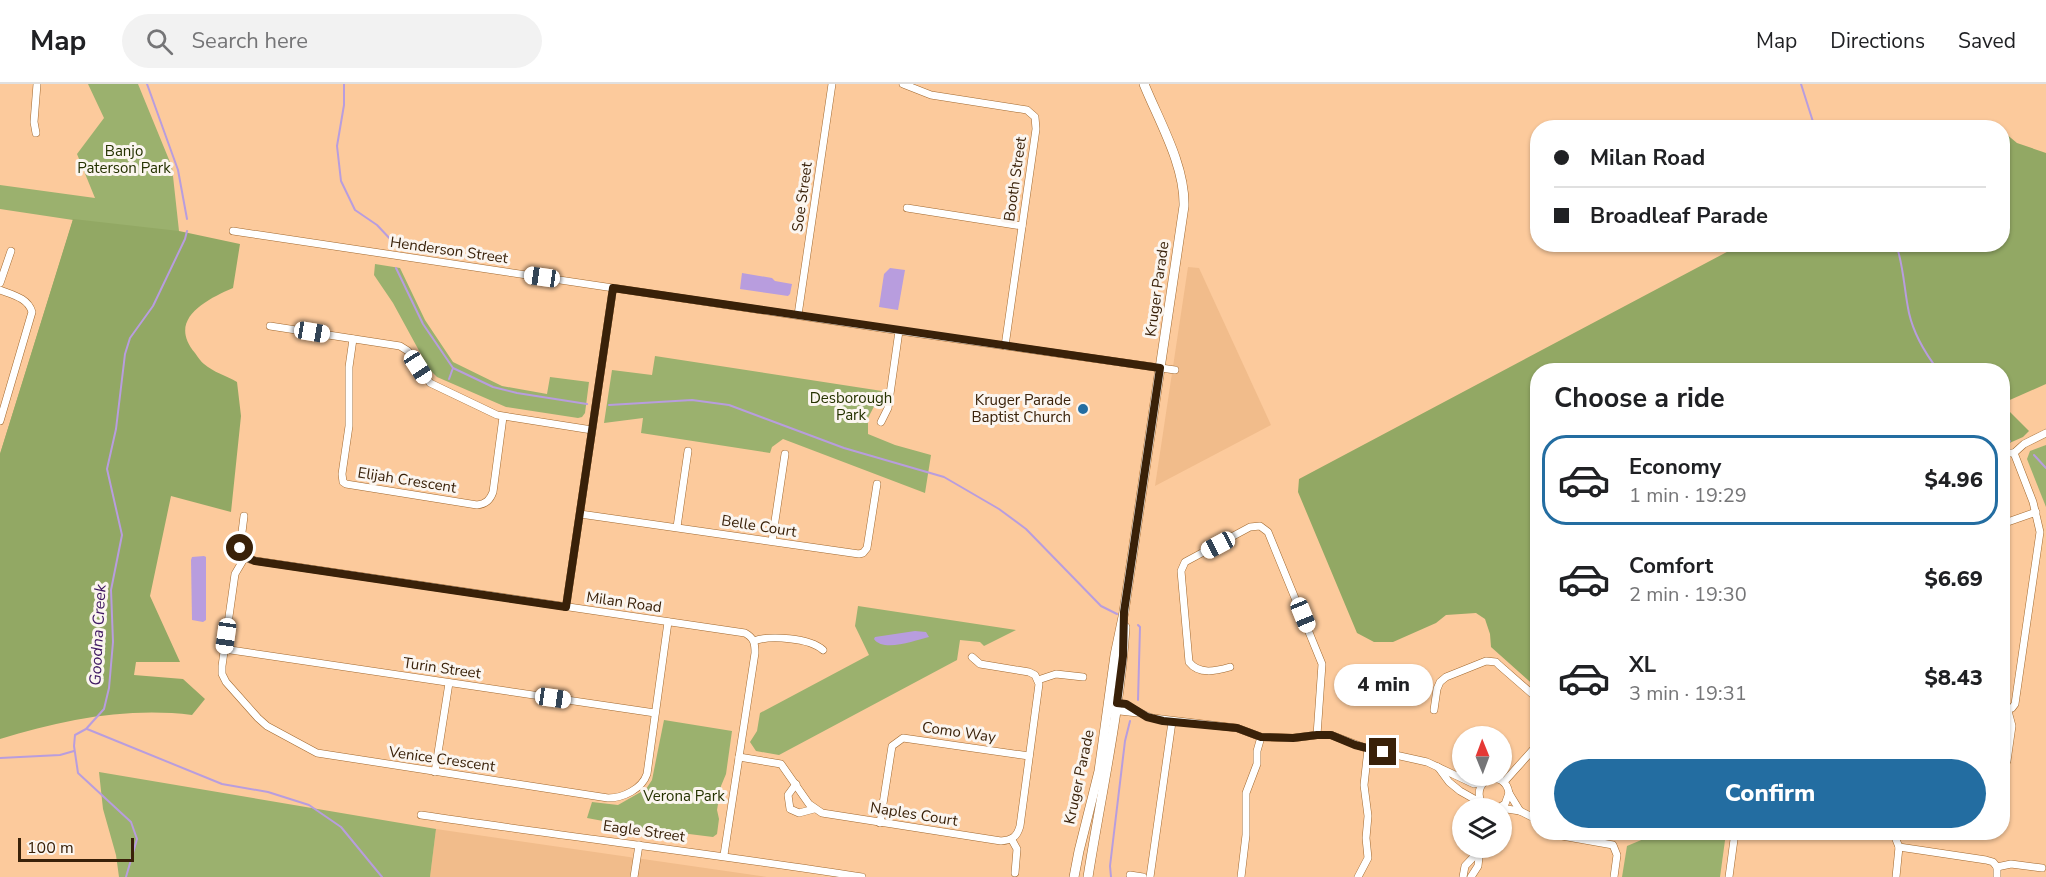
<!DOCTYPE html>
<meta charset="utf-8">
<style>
:root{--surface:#fff;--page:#f2f2f2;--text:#202124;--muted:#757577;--line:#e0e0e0;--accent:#236da1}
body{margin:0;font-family:"Nunito Sans",sans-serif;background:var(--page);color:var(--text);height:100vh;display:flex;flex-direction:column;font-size:22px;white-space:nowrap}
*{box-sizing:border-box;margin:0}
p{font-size:20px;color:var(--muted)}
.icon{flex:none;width:33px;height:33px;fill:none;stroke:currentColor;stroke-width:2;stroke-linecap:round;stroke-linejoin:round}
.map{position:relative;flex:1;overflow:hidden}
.details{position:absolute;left:1530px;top:279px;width:480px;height:477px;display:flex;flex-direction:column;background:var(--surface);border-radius:24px;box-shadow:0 2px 4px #0004}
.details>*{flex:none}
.top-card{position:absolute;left:1530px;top:36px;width:480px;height:132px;border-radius:24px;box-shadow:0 2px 4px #0004;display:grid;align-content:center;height:132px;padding:0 24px;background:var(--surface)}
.needle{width:39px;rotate:359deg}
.controls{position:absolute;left:1452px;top:642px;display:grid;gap:12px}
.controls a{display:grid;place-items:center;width:60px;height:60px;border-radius:50%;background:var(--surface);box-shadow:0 2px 4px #0004;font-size:30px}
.scale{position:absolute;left:18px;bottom:15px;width:116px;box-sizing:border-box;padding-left:6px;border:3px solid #392109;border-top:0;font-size:16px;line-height:21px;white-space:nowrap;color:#392109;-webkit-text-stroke:4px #fbf5ef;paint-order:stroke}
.end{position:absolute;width:27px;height:27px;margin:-14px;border:8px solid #392109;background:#fff;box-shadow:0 0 0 3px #fff}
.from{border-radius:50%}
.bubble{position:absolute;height:42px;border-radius:21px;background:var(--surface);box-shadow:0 2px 4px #0004;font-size:20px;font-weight:800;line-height:42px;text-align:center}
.car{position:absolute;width:18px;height:36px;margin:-18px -9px;border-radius:8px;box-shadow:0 0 4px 2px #0007;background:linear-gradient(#fff 24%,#345 0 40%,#fff 0 76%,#345 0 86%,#fff 0)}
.top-card b{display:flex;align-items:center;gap:21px;height:57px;font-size:22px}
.top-card b+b{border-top:2px solid var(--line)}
.top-card i{width:15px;height:15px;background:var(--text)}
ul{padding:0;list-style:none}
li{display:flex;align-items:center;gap:18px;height:90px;margin:0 12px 9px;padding:0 12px;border:3px solid transparent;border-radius:24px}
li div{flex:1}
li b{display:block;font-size:22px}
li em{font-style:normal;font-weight:800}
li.active{border-color:var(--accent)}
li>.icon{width:54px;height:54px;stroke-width:1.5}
h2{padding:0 24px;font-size:27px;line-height:72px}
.cta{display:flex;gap:12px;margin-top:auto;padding:12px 24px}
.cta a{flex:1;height:69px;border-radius:36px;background:var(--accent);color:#fff;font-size:24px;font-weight:800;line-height:69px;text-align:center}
header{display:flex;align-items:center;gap:36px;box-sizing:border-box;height:84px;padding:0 30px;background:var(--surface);border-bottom:2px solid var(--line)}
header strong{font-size:28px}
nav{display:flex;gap:33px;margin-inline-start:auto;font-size:21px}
.search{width:420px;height:54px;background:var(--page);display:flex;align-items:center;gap:15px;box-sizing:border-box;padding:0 21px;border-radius:33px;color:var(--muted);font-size:22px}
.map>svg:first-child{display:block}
</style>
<header>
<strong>Map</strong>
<div class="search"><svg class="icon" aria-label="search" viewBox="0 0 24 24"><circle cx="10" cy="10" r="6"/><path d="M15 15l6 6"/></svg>Search here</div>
<nav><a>Map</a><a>Directions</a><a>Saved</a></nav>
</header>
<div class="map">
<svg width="2046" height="793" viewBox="0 0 2046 793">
<rect width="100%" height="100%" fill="#fcca9c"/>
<g fill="#f1bc8b">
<path d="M1188,183L1199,184L1271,341L1155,402Z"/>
<path d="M436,745L767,793H430Z"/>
</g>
<g fill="#9bb16e">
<path d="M88,0H138L172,83L179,147L140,246L0,398V370L73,136L0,125V101L95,114L77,70L104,34Z"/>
<path d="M375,180L400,184L425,236L453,278L502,302L547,310L550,293L589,298L585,329L582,333L578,334L506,323L437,293L429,285L393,219L374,191Z"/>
<path d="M655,272L882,307L868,334V350L895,361L931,371L925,409L783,355L772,363L770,369L641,349L643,334L604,339L612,286L652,291Z"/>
<path d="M2046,361V423L2027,375L2030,367Z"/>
<path d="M858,522L1016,546L984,562L980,558L960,556L957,576L779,671L756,667L750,658L757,647L760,629L869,571L855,542Z"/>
<path d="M664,636L732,647L726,690L721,702L717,726L719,735L717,750L713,753L641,744L587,734L592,718L618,721L646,705L652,696Z"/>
<path d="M99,688L436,745L430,793H119L116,771L103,725Z"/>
<path d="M1658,749H1726L1720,793H1622L1627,762Z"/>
</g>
<g fill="#92a864">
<path d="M2005,49L2017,59L2046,69V300L2003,319L2002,286H1538L1537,604L1491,563L1490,550L1485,535L1476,529L1446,531L1436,539L1393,558H1374L1357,549L1298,408L1299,395L1740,161L2002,160V51Z"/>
<path d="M73,135L179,147L240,160L233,204C205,216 167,236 195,269C198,273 201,278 204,280C213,288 227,292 237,298L241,332L231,428L171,412L150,512L180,578H136L134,591L183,595L205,615L192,631C127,623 62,636 0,655V370Z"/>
<path d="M2003,321L2029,347L2023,353L2005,361H2003Z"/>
</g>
<g fill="#b89dde">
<path d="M890,184L905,186L898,226L879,223L884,190Z"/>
<path d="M742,189L772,194L775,197L792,200L790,210L788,212L740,205Z"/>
<path d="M204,472L206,473V536L203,538L192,536L191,476L192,473Z"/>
<path d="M915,547L926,548L929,553C915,556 884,569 874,555L875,553Z"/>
</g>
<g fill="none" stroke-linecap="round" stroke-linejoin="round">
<g stroke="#b89dde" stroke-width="2">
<path d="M147,0L178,86L187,135"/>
<path d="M344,0V21L337,62L341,97L355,126L377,141L393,158"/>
<path d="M1801,0L1815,44"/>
<path d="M1896,160C1904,183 1904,206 1909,229C1914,251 1925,269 1938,286"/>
<path d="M396,184L423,240L453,284L493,303L517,309L587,320"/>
<path d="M449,295L453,284"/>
<path d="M609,321L692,316L729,321L844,364L944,393L999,425L1026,445L1101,522L1117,530"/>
<path d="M2002,352L2010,357"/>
<path d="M2034,371L2046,384"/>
<path d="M1138,541L1140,543L1138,616"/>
<path d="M87,645L222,700L268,708L309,721L341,743L382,793"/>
<path d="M0,674L60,671L74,667"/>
<path d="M126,793L137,755L131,738L78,689L74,662L75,651L86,645L104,625L109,604L113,558L111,506L122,451L107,385L116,345L125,270L130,254L153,222L185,155L187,147"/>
<path d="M1111,793L1110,782L1125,657L1130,637"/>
</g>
<defs>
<g id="street">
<path d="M903,0L931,11L1027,26L1035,33L1036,45L1005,262"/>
<path d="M36,49L34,38L37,0"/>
<path d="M907,124L1022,142"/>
<path d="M233,147L914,249L1175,286"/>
<path d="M0,199L11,167"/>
<path d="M0,206C13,211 28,214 32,228L0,337"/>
<path d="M798,231L832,0"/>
<path d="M270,242L400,262L408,267L430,299L497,331L592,346"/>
<path d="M353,255L349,283V342L342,390L343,398L346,400L477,421C486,420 490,416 493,408L503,333"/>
<path d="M881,338L888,324L899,247"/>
<path d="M2002,369H2014"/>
<path d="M2014,369L2024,360L2046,349"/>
<path d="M580,430L859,470L863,469L867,464L877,400"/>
<path d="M244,432L240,464L245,473L251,476L745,549C754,554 755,559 755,569L724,771"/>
<path d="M2002,440L2036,428"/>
<path d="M677,443L688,367"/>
<path d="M772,457L785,370"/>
<path d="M245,473L235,490L222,582V590L226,598L258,634L267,642L317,669L608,714C623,714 642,705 647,690L668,538"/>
<path d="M566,523L613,204"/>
<path d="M754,557C770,551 810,554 823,566"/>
<path d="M224,565L655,629"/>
<path d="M1230,583C1216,587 1199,591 1189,578L1181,487L1185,478L1250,443L1260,442L1268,448L1322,580L1317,651"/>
<path d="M1038,596L1056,590L1083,593"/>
<path d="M1114,618C1130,620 1138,630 1153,634L1237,644L1261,653L1293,654L1317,651H1331L1368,665L1427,678L1474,700L1483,698"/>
<path d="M1111,626L1138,629"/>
<path d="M1434,626L1437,605L1440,598L1446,593L1486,577L1496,578L1499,581L1538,615"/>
<path d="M2002,628L2012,624L2015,620L2040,448L2033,418L2014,369"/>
<path d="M739,673L781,680L809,720L822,729L1001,757C1012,756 1017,753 1020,742L1039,600L1035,591L1029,588L980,580L972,573"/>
<path d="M2007,677L2012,642L2008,627"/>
<path d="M1438,683L1449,698L1460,707L1490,724"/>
<path d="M435,688L449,599"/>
<path d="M1504,698L1538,660"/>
<path d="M796,700L788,711L790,725L799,729L814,725"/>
<path d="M1509,709L1520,727"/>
<path d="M1481,718C1471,694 1505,684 1509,709L1505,720L1498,724"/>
<path d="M1500,724L1520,727L1538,736"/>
<path d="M421,731C568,753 716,770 862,793"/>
<path d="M880,739L892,662L903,654L1029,672"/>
<path d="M1556,748L1562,752L1613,761L1617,771L1614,793"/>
<path d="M1893,748L1899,763L1896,793"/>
<path d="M1012,756L1017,765L1015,789"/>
<path d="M1899,763L1986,776L1993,778L1997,783L2011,780L2042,784"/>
<path d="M1997,783V793"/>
<path d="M1130,791L1143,793"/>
<path d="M634,793L639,761"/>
<path d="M1150,793L1172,638"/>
<path d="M1241,793L1246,751V709L1257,680V667L1261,653"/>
<path d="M1358,793L1368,774L1366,754L1368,732L1364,701L1368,665"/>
<path d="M1463,793L1465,782L1479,767"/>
<path d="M1471,793L1478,782L1480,764"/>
<path d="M1729,793L1735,748"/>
</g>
<g id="secondary">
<path d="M1074,793L1079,767L1099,687L1115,571L1124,528L1184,122C1185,81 1159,37 1144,0"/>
<path d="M1088,793C1101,710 1120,627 1125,543"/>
</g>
</defs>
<use href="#street" stroke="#a1682e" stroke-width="8"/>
<use href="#secondary" stroke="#a1682e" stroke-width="10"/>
<use href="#street" stroke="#fff" stroke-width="7"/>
<use href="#secondary" stroke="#fff" stroke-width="9"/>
</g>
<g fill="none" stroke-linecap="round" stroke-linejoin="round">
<path stroke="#392109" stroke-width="8" d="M240,464L245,473L255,477L566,523L613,204L1160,284L1124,528L1123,572L1117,619L1126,620L1147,633L1163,637L1237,644L1261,653L1293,654L1317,651H1331L1355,661L1383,668"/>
</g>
<circle fill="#236da1" stroke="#fbf5ef" stroke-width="2" cx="1083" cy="325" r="6"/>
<g text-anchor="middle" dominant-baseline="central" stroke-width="6" stroke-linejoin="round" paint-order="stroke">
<g font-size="15" fill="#253200" stroke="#fbf5ef">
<text x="124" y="67">Banjo<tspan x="124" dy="17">Paterson Park</tspan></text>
<text x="851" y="314">Desborough<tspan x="851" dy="17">Park</tspan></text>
<text x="684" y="712">Verona Park</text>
</g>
<g font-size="15" fill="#392109" stroke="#fbf5ef">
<text transform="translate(1015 95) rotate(-82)">Booth Street</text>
<text transform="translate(802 113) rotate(-82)">Soe Street</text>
<text transform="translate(449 166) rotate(8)">Henderson Street</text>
<text transform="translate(1157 205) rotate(-82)">Kruger Parade</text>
<text transform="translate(407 396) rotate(9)">Elijah Crescent</text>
<text transform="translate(759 442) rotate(9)">Belle Court</text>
<text transform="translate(624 518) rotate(8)">Milan Road</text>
<text transform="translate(442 584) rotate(8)">Turin Street</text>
<text transform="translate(959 648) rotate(8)">Como Way</text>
<text transform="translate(442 675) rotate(8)">Venice Crescent</text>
<text transform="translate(1079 693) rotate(-78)">Kruger Parade</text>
<text transform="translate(914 730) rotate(9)">Naples Court</text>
<text transform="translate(644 747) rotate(8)">Eagle Street</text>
</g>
<g font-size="15" fill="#392109" stroke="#fbf5ef" text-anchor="end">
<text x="1071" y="316">Kruger Parade<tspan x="1071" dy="17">Baptist Church</tspan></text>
</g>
<g font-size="16" font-style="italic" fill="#3d1661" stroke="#fbf5ef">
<text transform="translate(98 551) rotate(-87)">Goodna Creek</text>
</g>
</g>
</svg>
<div class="controls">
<a><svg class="needle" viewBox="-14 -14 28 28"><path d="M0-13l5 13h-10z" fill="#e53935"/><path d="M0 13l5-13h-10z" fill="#757577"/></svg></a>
<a><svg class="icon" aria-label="layers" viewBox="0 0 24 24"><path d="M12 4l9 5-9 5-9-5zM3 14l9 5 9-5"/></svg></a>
</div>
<div class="scale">100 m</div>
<i class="end from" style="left:240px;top:464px"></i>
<i class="end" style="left:1383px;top:668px"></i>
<div class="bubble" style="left:1334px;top:580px;width:99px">4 min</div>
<i class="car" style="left:542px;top:193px;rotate:278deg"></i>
<i class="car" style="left:312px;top:248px;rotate:99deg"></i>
<i class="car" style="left:418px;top:283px;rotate:147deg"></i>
<i class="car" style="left:1218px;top:461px;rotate:242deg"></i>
<i class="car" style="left:1303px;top:531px;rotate:158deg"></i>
<i class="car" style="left:226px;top:552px;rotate:188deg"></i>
<i class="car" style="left:553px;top:614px;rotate:98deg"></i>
<div class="top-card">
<b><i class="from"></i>Milan Road</b>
<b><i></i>Broadleaf Parade</b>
</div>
<section class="details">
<h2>Choose a ride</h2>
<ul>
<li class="active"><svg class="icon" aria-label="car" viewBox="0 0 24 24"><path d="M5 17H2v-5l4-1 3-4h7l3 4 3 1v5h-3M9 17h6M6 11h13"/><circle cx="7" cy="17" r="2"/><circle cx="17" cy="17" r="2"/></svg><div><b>Economy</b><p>1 min · 19:29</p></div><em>$4.96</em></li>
<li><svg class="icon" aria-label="car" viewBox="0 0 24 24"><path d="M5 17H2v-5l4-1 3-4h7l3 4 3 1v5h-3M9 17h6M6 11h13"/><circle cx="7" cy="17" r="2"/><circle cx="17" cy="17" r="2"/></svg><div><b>Comfort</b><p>2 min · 19:30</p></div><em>$6.69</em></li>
<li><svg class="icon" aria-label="car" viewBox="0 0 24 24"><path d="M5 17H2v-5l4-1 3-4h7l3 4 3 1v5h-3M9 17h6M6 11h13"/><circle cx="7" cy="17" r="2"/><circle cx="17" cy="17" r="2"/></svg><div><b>XL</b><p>3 min · 19:31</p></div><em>$8.43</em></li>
</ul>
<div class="cta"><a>Confirm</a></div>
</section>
</div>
